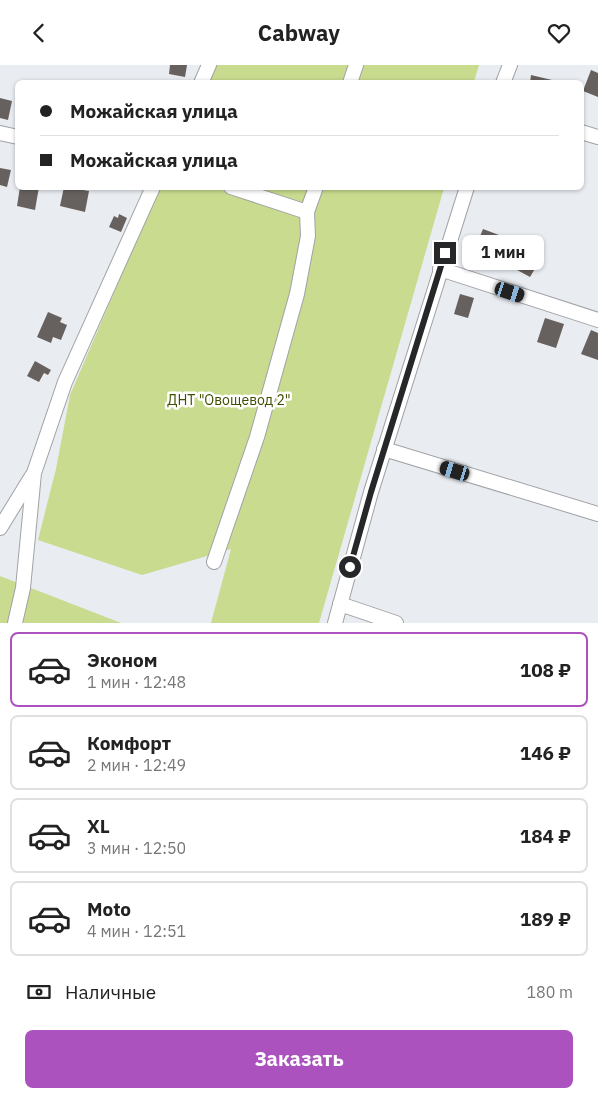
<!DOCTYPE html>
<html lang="ru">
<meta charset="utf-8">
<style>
:root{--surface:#fff;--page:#f6f6f6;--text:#222;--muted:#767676;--line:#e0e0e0;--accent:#ab52bf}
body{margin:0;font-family:"IBM Plex Sans",sans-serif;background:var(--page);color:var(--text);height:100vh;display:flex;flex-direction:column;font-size:19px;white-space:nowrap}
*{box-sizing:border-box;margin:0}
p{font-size:16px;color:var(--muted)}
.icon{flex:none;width:28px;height:28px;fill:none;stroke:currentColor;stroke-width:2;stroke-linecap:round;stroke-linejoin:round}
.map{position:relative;height:558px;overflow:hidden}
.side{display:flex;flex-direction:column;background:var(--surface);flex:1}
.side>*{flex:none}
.hud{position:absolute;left:15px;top:15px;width:569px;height:110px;border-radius:8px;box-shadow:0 1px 4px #0004;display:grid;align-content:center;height:110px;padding:0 25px;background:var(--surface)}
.end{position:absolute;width:22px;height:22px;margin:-11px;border:6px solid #262729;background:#fff;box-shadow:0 0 0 2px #fff}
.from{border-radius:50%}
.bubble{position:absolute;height:35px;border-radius:8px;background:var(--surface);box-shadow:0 1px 4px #0004;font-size:16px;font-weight:700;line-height:35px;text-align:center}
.car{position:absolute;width:15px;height:30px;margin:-15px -8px;border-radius:6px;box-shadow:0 0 4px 1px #0007;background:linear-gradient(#222 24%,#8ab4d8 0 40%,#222 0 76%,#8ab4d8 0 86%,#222 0)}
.hud b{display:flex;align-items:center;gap:18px;height:48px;font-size:19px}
.hud b+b{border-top:1px solid var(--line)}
.hud i{width:12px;height:12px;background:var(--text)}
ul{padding:9px 0 0;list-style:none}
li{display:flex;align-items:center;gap:15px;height:75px;margin:0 10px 8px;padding:0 15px;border:2px solid var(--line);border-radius:8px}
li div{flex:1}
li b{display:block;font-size:19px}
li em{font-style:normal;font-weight:700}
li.selected{border-color:var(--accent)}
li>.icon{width:45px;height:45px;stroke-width:1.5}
.pay{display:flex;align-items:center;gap:12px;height:55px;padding:0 25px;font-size:19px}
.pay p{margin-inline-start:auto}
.primary-button{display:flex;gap:10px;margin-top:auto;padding:10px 25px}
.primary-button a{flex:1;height:58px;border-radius:8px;background:var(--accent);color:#fff;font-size:20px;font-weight:700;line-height:58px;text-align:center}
header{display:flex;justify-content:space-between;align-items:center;height:65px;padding:0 25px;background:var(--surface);font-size:22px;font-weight:700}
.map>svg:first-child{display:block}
</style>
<header><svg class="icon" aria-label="back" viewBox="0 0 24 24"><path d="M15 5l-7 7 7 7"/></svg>Cabway<svg class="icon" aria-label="heart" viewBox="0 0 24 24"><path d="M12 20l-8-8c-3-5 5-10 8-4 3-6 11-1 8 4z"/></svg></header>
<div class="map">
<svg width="598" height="558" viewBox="0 0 598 558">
<rect width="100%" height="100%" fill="#e9ecf1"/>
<g fill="#c8db8e">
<path d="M210,0H479L474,17L203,18Z"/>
<path d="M159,123H444L319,558H211L231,484L142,510L38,475L56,404L70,330Z"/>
<path d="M0,511L121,558H0Z"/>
</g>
<g fill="#66615f">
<path d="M170,0H187L185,12L169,9Z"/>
<path d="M591,5L598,8V32L583,26Z"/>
<path d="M531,10L552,15V18H530Z"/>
<path d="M0,33L12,36L8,55L0,53Z"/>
<path d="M0,103L11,105L7,122L0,120Z"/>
<path d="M20,122H39L35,145L17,141Z"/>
<path d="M64,122H83V125L89,126L85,147L60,141Z"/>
<path d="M119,149L127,153L121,167L109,162L114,151L118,153Z"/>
<path d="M483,164L499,170L491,192L474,186Z"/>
<path d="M518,184L539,197L530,212L508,200Z"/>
<path d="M460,229L474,233L468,253L454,249Z"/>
<path d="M48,247L62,253L60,257L67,260L61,275L53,272L51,278L37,272Z"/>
<path d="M545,253L564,259L556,283L537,277Z"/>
<path d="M591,265L598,268V295L581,289Z"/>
<path d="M35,296L51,305L48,310L44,308L39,317L27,311Z"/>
</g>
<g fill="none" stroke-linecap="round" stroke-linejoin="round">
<defs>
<g id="minor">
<path d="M201,18L209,0"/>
<path d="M350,18L356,0"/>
<path d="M503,18L510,0"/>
<path d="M581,67L598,72"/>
<path d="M0,68L18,72"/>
<path d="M231,122L307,147"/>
<path d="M440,204L598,255"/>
<path d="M384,384L598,449"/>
<path d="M0,463L32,411"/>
<path d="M214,497L257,372L297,229L308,171L307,147L316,122"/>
<path d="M340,539L396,558"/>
<path d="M15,558L23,523L34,408L65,317L153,122"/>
<path d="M335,558L371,427L467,122"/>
</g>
</defs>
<use href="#minor" stroke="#a0a2a6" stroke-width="16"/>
<use href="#minor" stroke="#fff" stroke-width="14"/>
</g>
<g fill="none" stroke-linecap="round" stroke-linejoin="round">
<path stroke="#262729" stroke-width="6" d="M350,502L371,427L445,188"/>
</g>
<g text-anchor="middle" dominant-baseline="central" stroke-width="5" stroke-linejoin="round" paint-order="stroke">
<g font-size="14" fill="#414e00" stroke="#fff">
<text x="229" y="335">ДНТ "Овощевод 2"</text>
</g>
</g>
</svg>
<i class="end from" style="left:350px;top:502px"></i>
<i class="end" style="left:445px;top:188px"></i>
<div class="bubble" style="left:462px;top:170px;width:82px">1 мин</div>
<i class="car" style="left:510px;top:227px;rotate:108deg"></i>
<i class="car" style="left:455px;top:406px;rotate:287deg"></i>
<div class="hud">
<b><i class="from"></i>Можайская улица</b>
<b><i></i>Можайская улица</b>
</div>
</div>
<section class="side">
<ul>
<li class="selected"><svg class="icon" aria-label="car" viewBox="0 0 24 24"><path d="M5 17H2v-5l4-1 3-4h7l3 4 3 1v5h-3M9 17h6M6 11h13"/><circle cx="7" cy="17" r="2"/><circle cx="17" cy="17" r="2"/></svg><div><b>Эконом</b><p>1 мин · 12:48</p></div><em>108 ₽</em></li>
<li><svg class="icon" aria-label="car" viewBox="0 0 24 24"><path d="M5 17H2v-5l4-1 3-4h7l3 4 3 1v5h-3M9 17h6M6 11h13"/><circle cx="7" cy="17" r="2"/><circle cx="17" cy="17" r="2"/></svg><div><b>Комфорт</b><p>2 мин · 12:49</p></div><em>146 ₽</em></li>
<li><svg class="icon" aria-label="car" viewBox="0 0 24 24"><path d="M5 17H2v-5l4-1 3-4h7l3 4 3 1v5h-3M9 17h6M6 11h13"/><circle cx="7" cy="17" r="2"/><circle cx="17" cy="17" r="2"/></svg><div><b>XL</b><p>3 мин · 12:50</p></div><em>184 ₽</em></li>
<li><svg class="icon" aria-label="car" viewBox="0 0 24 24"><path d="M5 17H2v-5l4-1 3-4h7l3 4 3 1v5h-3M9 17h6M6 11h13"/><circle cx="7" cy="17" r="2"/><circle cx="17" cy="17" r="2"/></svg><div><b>Moto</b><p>4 мин · 12:51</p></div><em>189 ₽</em></li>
</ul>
<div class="pay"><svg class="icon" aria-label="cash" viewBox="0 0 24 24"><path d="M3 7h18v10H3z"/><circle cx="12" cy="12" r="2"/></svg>Наличные<p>180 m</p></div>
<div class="primary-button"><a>Заказать</a></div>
</section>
